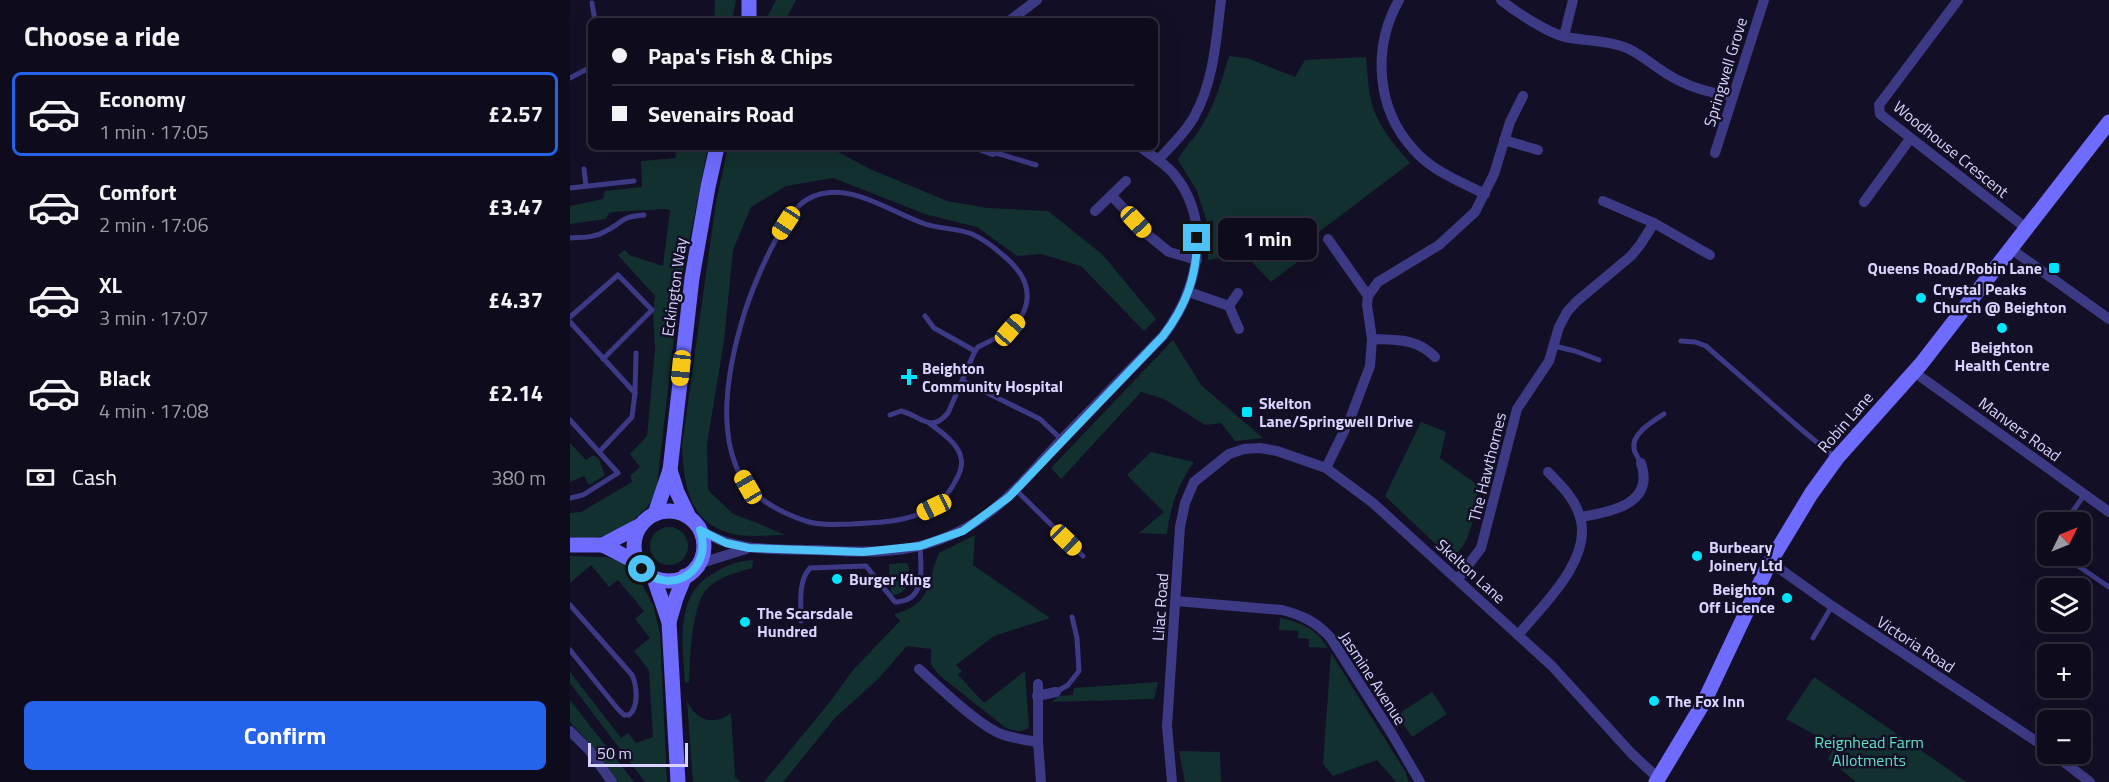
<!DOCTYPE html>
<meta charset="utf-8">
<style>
:root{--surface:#0e0b1c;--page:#171425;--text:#f1f3f6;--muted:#9b9ba3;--line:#2e2b3b;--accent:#2563eb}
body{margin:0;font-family:"Titillium Web",sans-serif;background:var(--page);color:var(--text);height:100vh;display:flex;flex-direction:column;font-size:22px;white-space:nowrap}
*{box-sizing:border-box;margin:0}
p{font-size:20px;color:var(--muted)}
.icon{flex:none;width:33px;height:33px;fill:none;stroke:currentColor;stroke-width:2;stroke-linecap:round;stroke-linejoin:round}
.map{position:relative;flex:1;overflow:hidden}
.drawer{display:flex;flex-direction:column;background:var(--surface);width:570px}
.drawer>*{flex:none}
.banner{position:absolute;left:18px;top:18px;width:570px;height:132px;border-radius:9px;box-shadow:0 6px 24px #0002,0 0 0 2px var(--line);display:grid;align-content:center;height:132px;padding:0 24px;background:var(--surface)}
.needle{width:39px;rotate:47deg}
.controls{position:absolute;left:1467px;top:512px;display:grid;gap:12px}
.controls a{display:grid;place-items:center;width:54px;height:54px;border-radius:9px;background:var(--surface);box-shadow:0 6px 24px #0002,0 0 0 2px var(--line);font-size:30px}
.scale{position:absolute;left:18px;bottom:15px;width:100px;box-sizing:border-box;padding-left:6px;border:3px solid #d9d4ff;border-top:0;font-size:16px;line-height:21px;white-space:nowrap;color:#d9d4ff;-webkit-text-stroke:4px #130f26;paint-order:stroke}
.end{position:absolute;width:27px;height:27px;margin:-14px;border:8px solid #4fc3f7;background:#111;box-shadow:0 0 0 3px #111}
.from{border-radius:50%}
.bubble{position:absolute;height:42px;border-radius:9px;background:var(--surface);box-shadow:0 6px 24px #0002,0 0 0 2px var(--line);font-size:20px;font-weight:700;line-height:42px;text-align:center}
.car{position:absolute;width:18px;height:36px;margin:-18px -9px;border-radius:8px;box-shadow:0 0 4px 2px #0007;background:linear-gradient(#f5c518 24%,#345 0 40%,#f5c518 0 76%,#345 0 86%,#f5c518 0)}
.banner b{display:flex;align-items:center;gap:21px;height:57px;font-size:22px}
.banner b+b{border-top:2px solid var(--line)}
.banner i{width:15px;height:15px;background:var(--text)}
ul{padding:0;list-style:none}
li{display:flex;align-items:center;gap:18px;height:84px;margin:0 12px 9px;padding:0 12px;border:3px solid transparent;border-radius:9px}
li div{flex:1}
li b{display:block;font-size:22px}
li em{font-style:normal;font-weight:700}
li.selected{border-color:var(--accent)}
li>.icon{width:54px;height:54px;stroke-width:1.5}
h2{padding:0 24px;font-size:27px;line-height:72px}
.pay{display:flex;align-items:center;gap:15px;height:66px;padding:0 24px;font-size:22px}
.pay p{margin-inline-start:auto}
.button{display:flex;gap:12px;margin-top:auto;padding:12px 24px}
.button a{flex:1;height:69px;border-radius:9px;background:var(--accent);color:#fff;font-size:24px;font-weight:700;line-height:69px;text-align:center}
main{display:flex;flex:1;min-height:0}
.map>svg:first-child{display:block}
</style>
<main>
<section class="drawer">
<h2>Choose a ride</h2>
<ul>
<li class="selected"><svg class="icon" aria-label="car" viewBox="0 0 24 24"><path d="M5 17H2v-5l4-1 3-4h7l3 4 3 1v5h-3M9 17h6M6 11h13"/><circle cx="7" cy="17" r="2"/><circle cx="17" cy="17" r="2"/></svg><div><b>Economy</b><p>1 min · 17:05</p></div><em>£2.57</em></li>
<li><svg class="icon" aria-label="car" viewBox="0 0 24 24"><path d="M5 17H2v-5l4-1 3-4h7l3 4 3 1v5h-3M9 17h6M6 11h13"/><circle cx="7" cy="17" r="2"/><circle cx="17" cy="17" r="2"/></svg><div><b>Comfort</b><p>2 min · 17:06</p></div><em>£3.47</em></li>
<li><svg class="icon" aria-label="car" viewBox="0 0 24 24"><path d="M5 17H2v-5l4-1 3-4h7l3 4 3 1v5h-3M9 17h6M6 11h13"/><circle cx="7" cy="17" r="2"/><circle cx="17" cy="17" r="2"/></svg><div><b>XL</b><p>3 min · 17:07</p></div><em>£4.37</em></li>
<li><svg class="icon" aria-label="car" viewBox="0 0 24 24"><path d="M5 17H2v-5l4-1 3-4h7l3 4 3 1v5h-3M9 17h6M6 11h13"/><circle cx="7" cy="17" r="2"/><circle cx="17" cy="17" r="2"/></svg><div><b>Black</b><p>4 min · 17:08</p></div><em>£2.14</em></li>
</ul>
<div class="pay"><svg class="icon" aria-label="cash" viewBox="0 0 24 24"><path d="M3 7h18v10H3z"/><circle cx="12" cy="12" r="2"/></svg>Cash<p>380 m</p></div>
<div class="button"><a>Confirm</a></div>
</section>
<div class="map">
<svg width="1539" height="782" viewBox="0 0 1539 782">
<rect width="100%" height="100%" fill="#130f26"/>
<g fill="#12302f">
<path d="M145,0H166L162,21H144Z"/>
<path d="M206,0H226L215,21H195Z"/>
<path d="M659,56L677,58L725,77L735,60L796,57C798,76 798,96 805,113C813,132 827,148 840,163L745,235L750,245L701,282L674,254L638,260V226L627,191L608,160C613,149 621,142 628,132C644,108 651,83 659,56Z"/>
<path d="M105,147H138L109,292L86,494C76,513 51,533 29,537C20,539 9,537 0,537V513L11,512L62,482L60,476L70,467L60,454L77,436L85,350L83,315L85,296L48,255L55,250L59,255L93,266L100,210L95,209L43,212L39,213L36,219L0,224V206L33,199L35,191L72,187L71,161L106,158Z"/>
<path d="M158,147H259L300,169L377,201L418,208L478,211L533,255L586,319L574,331L511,266L471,254L447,256L407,227L355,214L263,178L216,186L181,207L163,250L154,341L137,444L138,490L163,514L190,524L215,535C200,535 183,537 168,535C119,526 114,488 112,445L146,202Z"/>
<path d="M603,340L631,385L693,438L665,441L651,423L635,425L594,399L571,392L491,479L481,468Z"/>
<path d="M851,422L876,432L870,458L909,486C905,505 902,549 881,556L874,552L815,496Z"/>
<path d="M0,443L16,460L23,455L29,459L35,475L19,485L14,476L0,482Z"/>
<path d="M581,452L624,462C608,483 600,508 597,534L569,533L594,512L557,475Z"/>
<circle cx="99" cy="546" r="19"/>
<path d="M405,535L403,565L480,618L424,636L386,665L392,671L388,675L414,703L455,671L459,727C452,733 445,731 436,728L369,675L361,664V649L337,646L308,679L265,718L213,782H194L259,703L283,670L330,621L324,614C362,605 356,584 369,553Z"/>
<path d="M0,556L36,557L52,562L65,571L83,605L90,633L97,782H75L0,683V672L51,738L58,733L66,743L83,737L79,670L64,651L80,638L65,619L74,611L48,580L39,587L21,565L0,583Z"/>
<path d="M183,560L182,568C166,573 147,577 136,590C121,608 120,660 119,683L115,682C113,644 104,594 144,573C157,565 167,561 183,560Z"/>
<path d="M337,563C344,577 338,595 321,595L319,564Z"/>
<path d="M710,618C729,622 749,629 757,648L739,647V639L728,638V631L709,630Z"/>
<path d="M761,653L835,771L839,782H826L807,760L763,776L753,764Z"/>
<path d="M1244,677L1378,769L1396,782H1286L1258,759L1265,746L1216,719Z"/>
<path d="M588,682L584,699L482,702L489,696L503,695L504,688Z"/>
<path d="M862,692L877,714L842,737L827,715Z"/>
<path d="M0,700L64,782H48L22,746L0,722Z"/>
<path d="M117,701C126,721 144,726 161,713L165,777L171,782H123Z"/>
<path d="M609,751L650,752L651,782H615Z"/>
</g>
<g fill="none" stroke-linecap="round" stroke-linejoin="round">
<g stroke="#3d3a85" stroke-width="5">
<path d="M22,3L25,21"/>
<path d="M0,78L21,67"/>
<path d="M423,152L466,165"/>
<path d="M14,169L16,186"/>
<path d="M0,188L64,181"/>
<path d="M0,238C12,237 24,238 34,232C54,223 48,217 74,215"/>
<path d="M355,316L364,328L405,351"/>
<path d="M0,317L48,275L82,310L33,359"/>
<path d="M0,322L65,393L62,417L29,452"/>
<path d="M1111,341L1125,342L1136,346L1232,430L1265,457"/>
<path d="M984,346L1005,351L1029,360"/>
<path d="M393,381L470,419L492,440"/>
<path d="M65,393L66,353"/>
<path d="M320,415L331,411C352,416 360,434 378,413L405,351L408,347C418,342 429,337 438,331C444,327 450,320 453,313C464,290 452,271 434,256C425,248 413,239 402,234C387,228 370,229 355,224C319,212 277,178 238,199C213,212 184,284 175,311C161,356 147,420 166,466C177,496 210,513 239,522C253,526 268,524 282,524C323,522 366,521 386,480C390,473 393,466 391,458C389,444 370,431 359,423"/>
<path d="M0,420L48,473L13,495L0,498"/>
<path d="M1071,463C1069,459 1065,454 1064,449C1061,434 1083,421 1094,414"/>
<path d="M446,490L513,556"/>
<path d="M1495,522L1515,494"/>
<path d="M1492,555L1539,587"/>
<path d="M0,605L62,675C67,686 69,707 59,715H54L47,708L0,650"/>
<path d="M231,621C231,603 228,581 240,568L296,566L325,602C357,601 351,569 350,546"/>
<path d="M1243,638L1262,606"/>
<path d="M486,692L498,685L509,671L507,638L502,617"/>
</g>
<g stroke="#3d3a85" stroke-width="10">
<path d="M829,0C802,48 806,109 844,150C862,171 891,182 915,194"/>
<path d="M931,0C946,12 976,32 995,37C1016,41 1039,40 1059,49C1073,56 1084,66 1097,74C1118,87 1139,93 1162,96"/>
<path d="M1388,0L1309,105L1310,114L1456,228"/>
<path d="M439,21L467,0"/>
<path d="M994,36L1003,0"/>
<path d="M934,140L968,150"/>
<path d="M410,147L423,152"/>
<path d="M1145,153L1194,0"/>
<path d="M588,160C600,147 615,133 624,117C644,81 646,40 651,0"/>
<path d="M542,196L578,235L599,252L627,260"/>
<path d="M1033,201L1084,223L1140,255"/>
<path d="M1294,202L1340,139"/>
<path d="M525,211L556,181"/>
<path d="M758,239L798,296"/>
<path d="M1441,249L1539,319"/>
<path d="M619,292L659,306L669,329"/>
<path d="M659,306L668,293"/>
<path d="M802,339C826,340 847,338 865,357"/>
<path d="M1344,372L1539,512"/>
<path d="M756,468L780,419L800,366L802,339L797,305L798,296L808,282L869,245L905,212L924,174L940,122L953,96"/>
<path d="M1011,517C1041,512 1085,504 1071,463"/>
<path d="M130,530C164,552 204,549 244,550C279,551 318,555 353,545C420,527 449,485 494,437C527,403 560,370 593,336C628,290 644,222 603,173C594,163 581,155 570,147"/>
<path d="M1200,562L1262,606L1478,749"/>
<path d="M128,564L176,549"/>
<path d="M888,579L911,548L947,409L979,361L989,327L997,312L1006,302L1061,256L1070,245L1084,223"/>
<path d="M606,601L712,610C732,615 746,622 760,637L822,734L850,782"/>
<path d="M948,635C973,605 1023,559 1010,517C1005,499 991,485 978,472"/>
<path d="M349,669C369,687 407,724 431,734C442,738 455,740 468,742"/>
<path d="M468,684V742L471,782"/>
<path d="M467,696L486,692"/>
<path d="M0,731L19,750L42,782"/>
<path d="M1482,753L1520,782"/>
<path d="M602,782L597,726L610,527L615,503L624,482L659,454L674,449L690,448L707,451L756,468L803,503L982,666L1062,754L1088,778"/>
</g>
<g stroke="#6f6bff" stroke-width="15">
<path d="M179,0V21"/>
<path d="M100,470L107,492L119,517"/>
<circle cx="99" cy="546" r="35"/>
<path d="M85,514L100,470L122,278L138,187L147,147"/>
<path d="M0,545H33L71,525"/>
<path d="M33,545L68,563"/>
<path d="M84,578L99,622L108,782"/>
<path d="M99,622L106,598L115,576"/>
<path d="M1086,782L1134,702L1200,562L1241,494L1267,458L1351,364L1539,122"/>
</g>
</g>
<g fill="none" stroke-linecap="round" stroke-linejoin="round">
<path stroke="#4fc3f7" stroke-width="8" d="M72,569C102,598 144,569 130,530L156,543L179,548L293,552L350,546L393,531L439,497L593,336C616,306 627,276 627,238"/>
</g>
<g fill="#00e5ff" stroke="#130f26" stroke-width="2">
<rect x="1478" y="262" width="12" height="12" rx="3"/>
<circle cx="1351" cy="298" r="6"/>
<circle cx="1432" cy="328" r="6"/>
<path d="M336 368h6v6h6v6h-6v6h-6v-6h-6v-6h6z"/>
<rect x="671" y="406" width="12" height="12" rx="3"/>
<circle cx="1127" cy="556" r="6"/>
<circle cx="267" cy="579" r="6"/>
<circle cx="1217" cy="598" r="6"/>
<circle cx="175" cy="622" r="6"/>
<circle cx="1084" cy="701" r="6"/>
</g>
<g text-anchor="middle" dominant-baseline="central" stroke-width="5" stroke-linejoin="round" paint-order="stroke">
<g font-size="16" fill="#d9d4ff" stroke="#130f26">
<text transform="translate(1155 72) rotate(-73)">Springwell Grove</text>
<text transform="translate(1381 149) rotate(39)">Woodhouse Crescent</text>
<text transform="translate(104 287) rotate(-82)">Eckington Way</text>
<text transform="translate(1275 422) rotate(-49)">Robin Lane</text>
<text transform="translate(1450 429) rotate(36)">Manvers Road</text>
<text transform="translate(917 467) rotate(-76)">The Hawthornes</text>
<text transform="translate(901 571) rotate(42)">Skelton Lane</text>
<text transform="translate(590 607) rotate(-86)">Lilac Road</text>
<text transform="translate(1346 644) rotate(33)">Victoria Road</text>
<text transform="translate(803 678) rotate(57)">Jasmine Avenue</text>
</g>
<g font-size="16" font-weight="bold" fill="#d9d4ff" stroke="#130f26" text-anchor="start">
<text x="1472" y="268" text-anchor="end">Queens Road/Robin Lane</text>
<text x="1363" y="289">Crystal Peaks<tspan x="1363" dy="18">Church @ Beighton</tspan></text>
<text x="1432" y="347" text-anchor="middle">Beighton<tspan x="1432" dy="18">Health Centre</tspan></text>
<text x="352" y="368">Beighton<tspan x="352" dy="18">Community Hospital</tspan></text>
<text x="689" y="403">Skelton<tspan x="689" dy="18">Lane/Springwell Drive</tspan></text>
<text x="1139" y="547">Burbeary<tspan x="1139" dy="18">Joinery Ltd</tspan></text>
<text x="279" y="579">Burger King</text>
<text x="1205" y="589" text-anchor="end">Beighton<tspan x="1205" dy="18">Off Licence</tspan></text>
<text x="187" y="613">The Scarsdale<tspan x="187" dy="18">Hundred</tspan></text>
<text x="1096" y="701">The Fox Inn</text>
</g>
<g font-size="16" fill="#5fe0c0" stroke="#130f26">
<text x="1299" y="742">Reignhead Farm<tspan x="1299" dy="18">Allotments</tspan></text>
</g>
</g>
</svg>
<div class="controls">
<a><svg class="needle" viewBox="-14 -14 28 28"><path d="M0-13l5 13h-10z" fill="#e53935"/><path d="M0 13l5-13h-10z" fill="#9b9ba3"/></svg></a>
<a><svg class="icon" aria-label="layers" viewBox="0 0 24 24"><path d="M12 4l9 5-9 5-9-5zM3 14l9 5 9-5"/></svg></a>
<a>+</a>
<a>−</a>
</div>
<div class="scale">50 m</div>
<i class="end from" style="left:72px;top:569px"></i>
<i class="end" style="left:627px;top:238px"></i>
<div class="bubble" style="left:648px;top:218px;width:99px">1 min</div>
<i class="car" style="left:566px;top:222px;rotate:137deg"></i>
<i class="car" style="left:216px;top:223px;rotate:213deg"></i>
<i class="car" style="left:440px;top:330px;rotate:41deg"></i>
<i class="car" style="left:111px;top:368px;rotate:186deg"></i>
<i class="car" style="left:178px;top:487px;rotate:330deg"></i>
<i class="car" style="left:364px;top:507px;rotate:245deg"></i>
<i class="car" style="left:496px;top:540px;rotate:134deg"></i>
<div class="banner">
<b><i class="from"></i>Papa's Fish &amp; Chips</b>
<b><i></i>Sevenairs Road</b>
</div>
</div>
</main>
